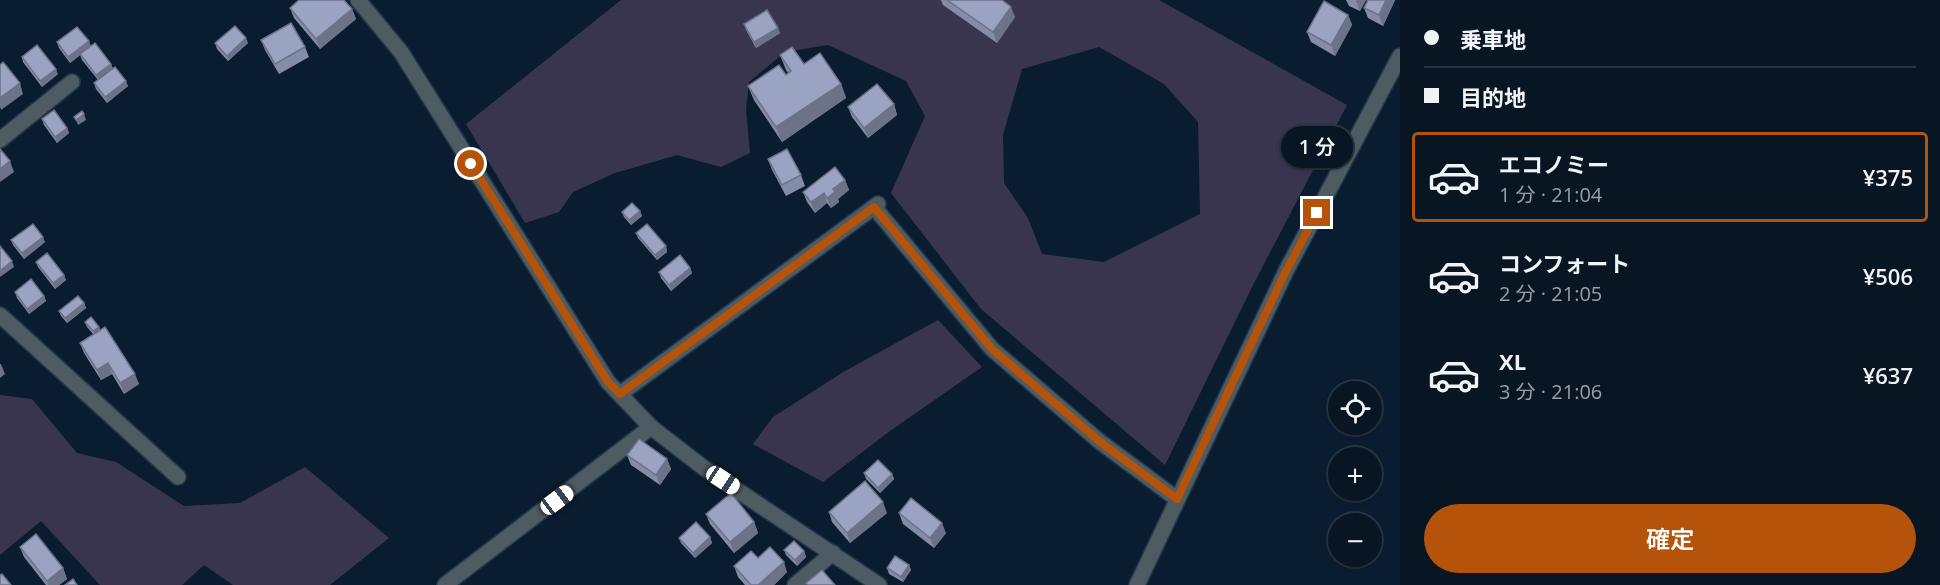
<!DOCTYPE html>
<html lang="ja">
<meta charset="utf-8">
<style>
:root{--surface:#081624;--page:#111f2c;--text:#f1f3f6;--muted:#989fa6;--line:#293541;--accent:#b45309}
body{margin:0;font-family:"Open Sans","Noto Sans JP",sans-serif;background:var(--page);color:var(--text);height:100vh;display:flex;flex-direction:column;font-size:22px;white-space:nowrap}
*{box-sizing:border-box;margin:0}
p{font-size:20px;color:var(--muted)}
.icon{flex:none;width:33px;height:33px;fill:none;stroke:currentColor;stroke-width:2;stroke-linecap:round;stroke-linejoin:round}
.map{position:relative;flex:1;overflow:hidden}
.panel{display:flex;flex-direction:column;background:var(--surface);width:540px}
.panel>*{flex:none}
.top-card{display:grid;align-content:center;height:132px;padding:0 24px;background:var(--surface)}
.controls{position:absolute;left:1328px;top:381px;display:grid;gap:12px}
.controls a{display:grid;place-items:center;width:54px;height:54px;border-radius:50%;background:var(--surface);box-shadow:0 2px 4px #0004,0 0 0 2px var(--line);font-size:30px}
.end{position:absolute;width:27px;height:27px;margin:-14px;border:8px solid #b45309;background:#fff;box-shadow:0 0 0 3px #fff}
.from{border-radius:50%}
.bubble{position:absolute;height:42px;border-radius:21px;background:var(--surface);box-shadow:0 2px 4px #0004,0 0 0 2px var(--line);font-size:20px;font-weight:600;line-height:42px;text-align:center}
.car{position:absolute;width:18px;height:36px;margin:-18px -9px;border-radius:8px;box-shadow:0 0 4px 2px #0007;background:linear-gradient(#fff 24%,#345 0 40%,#fff 0 76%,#345 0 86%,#fff 0)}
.top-card b{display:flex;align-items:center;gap:21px;height:57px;font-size:22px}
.top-card b+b{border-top:2px solid var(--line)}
.top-card i{width:15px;height:15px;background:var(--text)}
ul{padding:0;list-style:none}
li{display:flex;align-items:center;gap:18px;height:90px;margin:0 12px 9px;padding:0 12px;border:3px solid transparent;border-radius:6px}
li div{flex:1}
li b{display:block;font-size:22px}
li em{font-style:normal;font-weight:600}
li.current{border-color:var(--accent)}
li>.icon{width:54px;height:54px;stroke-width:1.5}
.button{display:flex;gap:12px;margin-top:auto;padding:12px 24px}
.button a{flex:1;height:69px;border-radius:36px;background:var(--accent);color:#fff;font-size:24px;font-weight:600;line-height:69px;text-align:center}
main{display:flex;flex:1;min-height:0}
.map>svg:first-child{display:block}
</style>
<main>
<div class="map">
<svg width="1400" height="585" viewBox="0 0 1400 585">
<rect width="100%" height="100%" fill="#0a1d30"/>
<g fill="#3a354f" fill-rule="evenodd">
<path d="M621,0H1159L1347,105L1252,287L1165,465L981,309L891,193L925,116L906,81L828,45L785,52L749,82L746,109L750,153L721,167L677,155L615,173L573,192L559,212L525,223L466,124ZM1099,47L1164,84L1198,122L1200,214L1104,262L1042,254L1028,218L1004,183L1003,135L1022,69Z"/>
<path d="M938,320L982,367L890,431L823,482L753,444L773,417L845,371Z"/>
<path d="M0,395L32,399L77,453L116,462L184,506L240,503L305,467L389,538L330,585H233L204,565L182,585H100L41,521L0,555Z"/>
</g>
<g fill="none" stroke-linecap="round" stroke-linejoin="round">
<defs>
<g id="minor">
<path d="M358,0L401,52L608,382L651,427L704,468L879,585"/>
<path d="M0,140L72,82"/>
<path d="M874,207L992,349L1099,441L1177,499"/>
<path d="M0,315L178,477"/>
<path d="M620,394L878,204"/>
<path d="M445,585L651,427"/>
<path d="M795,585L833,553"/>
<path d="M1137,585L1286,271L1400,56"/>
</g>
</defs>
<use href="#minor" stroke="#25374a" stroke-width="18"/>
<use href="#minor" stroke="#4d5b62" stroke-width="15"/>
</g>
<g fill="#848ca7">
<path d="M941,0H1002L1015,17L997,43L943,5Z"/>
<path d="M1346,0H1395L1383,26L1368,18L1364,8L1368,1L1366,0L1360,11L1349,6Z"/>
<path d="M290,8L352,9L356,19L320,49L294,18Z"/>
<path d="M1348,15L1352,25L1335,56L1311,42L1307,32Z"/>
<path d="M744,24L780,33L756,48L746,30Z"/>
<path d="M261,40L305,47L309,57L279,74L265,50Z"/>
<path d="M89,41L91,47L111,64L113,69L128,86L107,103L96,89L94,83L98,80L82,60L80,55L70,63L59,48L57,42Z"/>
<path d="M215,43H248L228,61L217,49Z"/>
<path d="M780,55L804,64L841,84L846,98L782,142L754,100L748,86L786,75L788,73L786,70Z"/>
<path d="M22,57L58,74L42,87L23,62Z"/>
<path d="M894,104L897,115L868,138L852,117L848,107Z"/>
<path d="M42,119L67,128L69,133L57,143L44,125Z"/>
<path d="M768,159L801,175L805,186L786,196L772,170Z"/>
<path d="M845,180L849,190L838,199L839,202L831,208L827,203L815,213L807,202L803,192Z"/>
<path d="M640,211L642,216L631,225L624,217L622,212Z"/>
<path d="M636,233L666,246L667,252L657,260L638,238Z"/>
<path d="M11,240L45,242L24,259L13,245Z"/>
<path d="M36,262L64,275L66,280L55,289L38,267Z"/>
<path d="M690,268L692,273L671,291L661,278L659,272Z"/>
<path d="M15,292L44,296L46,301L29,314L17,298Z"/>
<path d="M84,303L86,308L67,323L61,316L59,311Z"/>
<path d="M85,322L99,327L100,330L139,384L124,394L112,374L101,380L84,353L80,343L93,334L87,327Z"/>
<path d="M627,455L667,459L671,469L660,485L631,465Z"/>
<path d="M864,473L892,474L894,479L880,493L866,479Z"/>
<path d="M829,512L887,513L850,543L832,522Z"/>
<path d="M899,513L946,533L934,548L903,524Z"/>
<path d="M706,514L754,522L758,533L734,553L710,524Z"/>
<path d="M710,537L712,543L695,558L681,543L679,538Z"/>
<path d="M20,547L63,568L67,579L59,585H46L24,557Z"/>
<path d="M784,550L804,551L806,557L797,566L786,555Z"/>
<path d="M909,565L911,570L903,582L889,574L887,568Z"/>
<path d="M734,566L787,572L774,585H745L738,577Z"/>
</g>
<g fill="#6c7288">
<path d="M1357,0H1366L1360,11L1356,1Z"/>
<path d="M1386,0H1395L1383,26L1379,15Z"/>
<path d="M1011,7L1015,17L997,43L993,32Z"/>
<path d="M352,9L356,19L320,49L316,39Z"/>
<path d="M1348,15L1352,25L1335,56L1331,45Z"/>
<path d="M778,28L780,33L756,48L754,42Z"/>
<path d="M246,38L248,43L228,61L227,56Z"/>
<path d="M89,41L91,47L70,63L68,57Z"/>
<path d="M111,64L113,69L98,80L96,75Z"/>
<path d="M56,69L58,74L42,87L40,81Z"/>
<path d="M126,81L128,86L107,103L105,97Z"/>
<path d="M20,83L23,94L1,110L0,107V98Z"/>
<path d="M841,84L846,98L782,142L776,127Z"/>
<path d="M894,104L897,115L868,138L864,128Z"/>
<path d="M84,114L86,120L78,125L76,120Z"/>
<path d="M67,128L69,133L57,143L55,137Z"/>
<path d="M10,161L14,172L0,182V169Z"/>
<path d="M845,180L849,190L838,199L839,202L831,208L827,198L833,189Z"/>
<path d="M824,193L827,203L815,213L811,202Z"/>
<path d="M640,211L642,216L631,225L629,220Z"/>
<path d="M43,237L45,242L24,259L22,253Z"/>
<path d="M666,246L667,252L657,260L655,255Z"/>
<path d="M12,261L14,267L0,277V271Z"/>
<path d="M690,268L692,273L671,291L669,285Z"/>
<path d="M64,275L66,280L55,289L53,283Z"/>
<path d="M44,296L46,301L29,314L27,309Z"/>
<path d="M84,303L86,308L67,323L65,318Z"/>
<path d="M99,327L101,332L95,337L93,331Z"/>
<path d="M108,363L112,374L101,380L97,370Z"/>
<path d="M0,364H1L5,374L0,378Z"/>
<path d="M135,374L139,384L124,394L120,383Z"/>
<path d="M667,459L671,469L660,485L656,475Z"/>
<path d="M892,474L894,479L880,493L878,488Z"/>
<path d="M883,502L887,513L850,543L847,533Z"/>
<path d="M754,522L758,533L734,553L730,542Z"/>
<path d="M942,523L946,533L934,548L930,538Z"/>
<path d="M710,537L712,543L695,558L693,553Z"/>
<path d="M804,551L806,557L797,566L795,560Z"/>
<path d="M784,562L787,572L774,585H758Z"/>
<path d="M909,565L911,570L903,582L901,577Z"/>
<path d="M63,568L67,579L59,585H48L47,581Z"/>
</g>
<g fill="#9aa3c2" stroke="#6c7288" stroke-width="1.5">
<path d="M299,0H344L352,9L316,39L290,8Z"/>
<path d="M947,0H1002L1011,7L993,32Z"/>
<path d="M1368,0H1386L1379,15L1364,8Z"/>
<path d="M1324,1L1348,15L1331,45L1307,32Z"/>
<path d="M767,10L778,28L754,42L744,24Z"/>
<path d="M291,23L305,47L275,64L261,40Z"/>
<path d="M235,26L246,38L227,56L215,43Z"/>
<path d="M77,27L89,41L68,57L57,42Z"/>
<path d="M95,43L111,64L96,75L80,54Z"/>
<path d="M37,45L56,69L40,81L22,57Z"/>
<path d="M792,47L804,64L820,53L841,84L776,127L748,86L779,65L786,75L791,71L780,55Z"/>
<path d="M3,62L20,83L0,98V65Z"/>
<path d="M115,67L126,81L105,97L94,83Z"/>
<path d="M877,84L894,104L864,128L848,107Z"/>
<path d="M54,110L67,128L55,137L42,119Z"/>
<path d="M82,111L84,114L76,120L74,117Z"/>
<path d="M0,149L10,161L0,169Z"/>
<path d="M787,149L801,175L782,185L768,159Z"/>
<path d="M835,167L845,180L833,189L835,192L827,198L824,193L811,202L803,192Z"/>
<path d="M632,203L640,211L629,220L622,212Z"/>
<path d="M33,224L43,237L22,253L11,240Z"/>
<path d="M647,224L666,246L655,255L636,233Z"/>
<path d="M0,246L12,261L0,271Z"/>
<path d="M47,253L64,275L53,283L36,262Z"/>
<path d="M680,255L690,268L669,285L659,272Z"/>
<path d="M31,279L44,296L27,309L15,292Z"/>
<path d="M78,296L84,303L65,318L59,311Z"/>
<path d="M91,317L99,327L93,331L85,322Z"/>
<path d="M105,327L135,374L120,383L108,363L97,370L80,343Z"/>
<path d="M639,439L667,459L656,475L627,455Z"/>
<path d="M878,460L892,474L878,488L864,473Z"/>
<path d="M865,481L883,502L847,533L829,512Z"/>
<path d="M731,493L754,522L730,542L706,514Z"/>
<path d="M911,498L942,523L930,538L899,513Z"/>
<path d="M696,522L710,537L693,553L679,538Z"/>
<path d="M36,534L63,568L47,581L20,547Z"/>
<path d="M794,541L804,551L795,560L784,550Z"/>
<path d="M770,547L784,562L758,585H751L734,566L751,551L758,558Z"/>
<path d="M895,556L909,565L901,577L887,568Z"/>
<path d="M822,570L835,585H808L806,583Z"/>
<path d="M2,574L11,585H0V575Z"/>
<path d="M73,579L77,585H65Z"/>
</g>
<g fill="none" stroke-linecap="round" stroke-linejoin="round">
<path stroke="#b45309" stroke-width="8" d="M471,164L608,382L620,394L874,207L992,349L1099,441L1177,499L1286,271L1317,213"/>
</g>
</svg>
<div class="controls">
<a><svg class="icon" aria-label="locate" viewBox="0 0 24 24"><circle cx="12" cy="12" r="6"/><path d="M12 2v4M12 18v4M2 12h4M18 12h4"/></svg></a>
<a>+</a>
<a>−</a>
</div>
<i class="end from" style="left:471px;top:164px"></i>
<i class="end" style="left:1317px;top:213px"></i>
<div class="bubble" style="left:1281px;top:126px;width:72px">1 分</div>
<i class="car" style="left:723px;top:480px;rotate:123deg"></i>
<i class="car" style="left:557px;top:500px;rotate:53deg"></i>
</div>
<section class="panel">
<div class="top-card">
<b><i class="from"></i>乗車地</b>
<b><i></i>目的地</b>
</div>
<ul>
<li class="current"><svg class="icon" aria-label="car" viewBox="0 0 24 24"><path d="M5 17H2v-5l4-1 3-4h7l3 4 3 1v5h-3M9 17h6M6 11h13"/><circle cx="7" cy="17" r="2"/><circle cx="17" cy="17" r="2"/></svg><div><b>エコノミー</b><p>1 分 · 21:04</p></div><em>¥375</em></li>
<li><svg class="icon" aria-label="car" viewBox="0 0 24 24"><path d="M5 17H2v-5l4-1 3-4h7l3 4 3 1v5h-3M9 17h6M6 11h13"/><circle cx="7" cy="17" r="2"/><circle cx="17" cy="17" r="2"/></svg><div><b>コンフォート</b><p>2 分 · 21:05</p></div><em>¥506</em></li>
<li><svg class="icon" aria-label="car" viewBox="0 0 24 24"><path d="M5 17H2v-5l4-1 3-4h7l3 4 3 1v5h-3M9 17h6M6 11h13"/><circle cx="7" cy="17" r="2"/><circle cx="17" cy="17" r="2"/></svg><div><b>XL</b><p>3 分 · 21:06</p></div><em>¥637</em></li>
</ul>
<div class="button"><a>確定</a></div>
</section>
</main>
